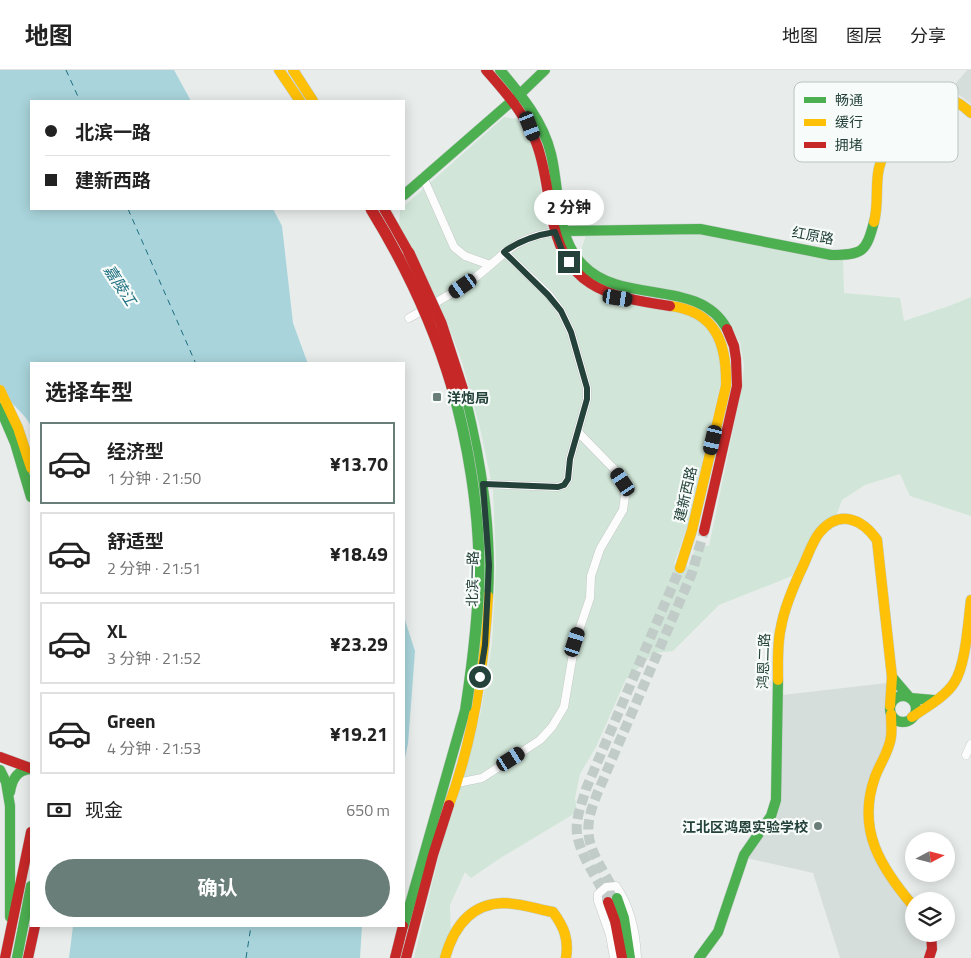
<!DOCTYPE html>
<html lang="zh">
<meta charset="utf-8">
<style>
:root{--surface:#fff;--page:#f6f6f6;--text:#222;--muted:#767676;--line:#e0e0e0;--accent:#697e78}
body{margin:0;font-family:"Titillium Web","Noto Sans SC",sans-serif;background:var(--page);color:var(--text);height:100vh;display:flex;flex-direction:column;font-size:19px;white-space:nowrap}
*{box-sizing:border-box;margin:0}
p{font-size:16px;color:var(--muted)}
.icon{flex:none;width:28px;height:28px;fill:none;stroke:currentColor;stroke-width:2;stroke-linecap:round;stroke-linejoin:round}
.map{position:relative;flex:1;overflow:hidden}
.details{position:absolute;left:30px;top:292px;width:375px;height:565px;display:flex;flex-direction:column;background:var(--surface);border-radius:0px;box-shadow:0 2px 12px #0003}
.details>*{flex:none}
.top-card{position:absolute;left:30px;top:30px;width:375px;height:110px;border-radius:0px;box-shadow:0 2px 12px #0003;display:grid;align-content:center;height:110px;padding:0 15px;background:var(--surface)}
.needle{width:32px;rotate:83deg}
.buttons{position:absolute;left:905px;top:762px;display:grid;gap:10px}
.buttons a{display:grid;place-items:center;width:50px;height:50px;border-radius:50%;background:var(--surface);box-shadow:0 2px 12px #0003;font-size:25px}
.end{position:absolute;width:22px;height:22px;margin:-11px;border:6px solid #24423a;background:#fff;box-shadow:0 0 0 2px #fff}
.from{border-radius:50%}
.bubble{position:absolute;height:35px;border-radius:18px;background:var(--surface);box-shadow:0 2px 12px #0003;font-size:16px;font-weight:700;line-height:35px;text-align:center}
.car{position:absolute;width:15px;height:30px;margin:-15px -8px;border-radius:6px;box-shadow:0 0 4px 1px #0007;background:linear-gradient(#222 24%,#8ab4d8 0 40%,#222 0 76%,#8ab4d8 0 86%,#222 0)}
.top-card b{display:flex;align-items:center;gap:18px;height:48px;font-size:19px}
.top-card b+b{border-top:1px solid var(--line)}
.top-card i{width:12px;height:12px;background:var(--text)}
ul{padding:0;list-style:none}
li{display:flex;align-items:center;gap:15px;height:82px;margin:0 10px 8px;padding:0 5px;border:2px solid var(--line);border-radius:0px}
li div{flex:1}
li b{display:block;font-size:19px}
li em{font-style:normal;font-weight:700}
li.current{border-color:var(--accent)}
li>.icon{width:45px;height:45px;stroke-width:1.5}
h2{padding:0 15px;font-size:22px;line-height:60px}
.pay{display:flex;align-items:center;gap:12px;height:55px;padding:0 15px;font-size:19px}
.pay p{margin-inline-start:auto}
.primary-button{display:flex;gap:10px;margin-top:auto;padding:10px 15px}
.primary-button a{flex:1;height:58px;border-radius:30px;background:var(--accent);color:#fff;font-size:20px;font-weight:700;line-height:58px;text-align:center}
header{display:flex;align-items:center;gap:30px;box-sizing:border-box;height:70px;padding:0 25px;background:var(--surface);border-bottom:1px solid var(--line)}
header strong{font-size:24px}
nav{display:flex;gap:28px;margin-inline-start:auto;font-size:18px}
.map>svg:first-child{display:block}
</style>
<header>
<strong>地图</strong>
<nav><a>地图</a><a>图层</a><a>分享</a></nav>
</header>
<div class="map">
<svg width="971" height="888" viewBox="0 0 971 888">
<rect width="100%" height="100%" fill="#e8edeb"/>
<g fill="#d6dedb">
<path d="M967,0H971V34L951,19Z"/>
<path d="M887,613L888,667L871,709L868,765L914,842V864H927L929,879L925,888H840L813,803L746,788L775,747L782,625Z"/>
</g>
<path fill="#d1e6d8" d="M504,47L517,49L525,58L536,86L546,155L559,186L589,219L689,242L717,266L724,299L687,457L674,494L688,497L697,475L709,476L742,317L744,295L740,273L728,251L713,237L619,212L600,204L586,194L580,183L586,165L700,163L843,189L844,223L900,228L904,251L949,236L971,227V446L910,426L900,404L865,415L842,430L836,446C812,455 804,484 792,506L719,535L673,581L653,583L641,596L626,609L596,677L580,704L575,728L577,742L499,789L471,808L465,802L450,835L451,864L443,888H414L442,773L459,722L481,641L492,574L496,494L493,420L480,358L462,292L446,249L421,196L399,154L400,139H404V136Z"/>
<g fill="#a9d4db">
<path d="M0,0H174L191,31H31V139H273L282,156L293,253L308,294H31V356L26,348L0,320Z"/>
<path d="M404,547L415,581L408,674L404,692Z"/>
<path d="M73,856H362L360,888H69Z"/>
</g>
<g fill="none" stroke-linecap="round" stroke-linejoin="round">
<g stroke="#1c6f80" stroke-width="1" stroke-dasharray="6 5" stroke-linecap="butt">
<path d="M66,0L80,31"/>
<path d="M128,139L196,294"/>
<path d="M246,888L251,856"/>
</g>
<g stroke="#c1cbc8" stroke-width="10" stroke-dasharray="10 5" stroke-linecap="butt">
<path d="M617,828C607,802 584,780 589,751C590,742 594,732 597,724L692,503L704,461"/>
<path d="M608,832C599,809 581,789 577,764C575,749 582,733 586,719L680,498"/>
</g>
<defs>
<g id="street">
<path d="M423,107L454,177L465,186L490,195"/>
<path d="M409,248C430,236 452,224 472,210C504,186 512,168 555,162"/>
<path d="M483,414L557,417L564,415L568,409L570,389L587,329V318L571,262L561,241L549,225L504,182"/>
<path d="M966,685L971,674"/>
<path d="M457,713L482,708L540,670L552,657L564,637L575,572L590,528L591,506L600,479L623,440L625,426L623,412L614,399L578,362"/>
<path d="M614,888L610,865L598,831V824L606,817L616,816C630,836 636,864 637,888"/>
</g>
<g id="fast">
<path d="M500,0C521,25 543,51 551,84C560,120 555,167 583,195C622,236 699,207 727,259"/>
<path d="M404,125L520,24L545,0"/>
<path d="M565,161L700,159L831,185C863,185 866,182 874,152"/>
<path d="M465,327C481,392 492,458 488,526"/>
<path d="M0,338L15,373L31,427"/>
<path d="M892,607L910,628L933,630"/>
<circle cx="903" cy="639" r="13"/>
<path d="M0,700L6,712L10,736V847"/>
<path d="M10,722C12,709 17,700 31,699"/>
<path d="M617,828L624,848L630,888"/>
<path d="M404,855L466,637"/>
<path d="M17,888L31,816"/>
<path d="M699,888L718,862L744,785L771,746L776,730L778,610"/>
</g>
<g id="slow">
<path d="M279,0L300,31"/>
<path d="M293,0L313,31"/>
<path d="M874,152C879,134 875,115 879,98C890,57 927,0 971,43"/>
<path d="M670,236C716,241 727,274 726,316L692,460L680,498"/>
<path d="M0,320L18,358L31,398"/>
<path d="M778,610C778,592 777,574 781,557C785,535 794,515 803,496C808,485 813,470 820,462C840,439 862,449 877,470L892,607L890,636"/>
<path d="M891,644C891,652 892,660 891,667C889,682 880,693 875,707C856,760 881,798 914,837"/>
<path d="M912,647C926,637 945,627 954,613C966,595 968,552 971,530"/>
<path d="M449,735C474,668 484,596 488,526"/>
<path d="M445,888C453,859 469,834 503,833C520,833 537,839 553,842C564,857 569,869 566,888"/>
</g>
<g id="jam">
<path d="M486,0C506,23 527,46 537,75C545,97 547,120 551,142C564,217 603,226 670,236"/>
<path d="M384,139L409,183"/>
<path d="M704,461L737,316L736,289L734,276L727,259"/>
<path d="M0,687L30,698"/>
<path d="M608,832L615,851L622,888"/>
<path d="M5,888L31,762"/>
<path d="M28,888L35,856"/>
<path d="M395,888L403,856"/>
<path d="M406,888L433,785L449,735"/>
<path d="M929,888L932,879L931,864"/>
</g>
</defs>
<use href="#street" stroke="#c5cac8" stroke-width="9"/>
<use href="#fast" stroke="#c3cbc8" stroke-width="11"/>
<use href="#slow" stroke="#c3cbc8" stroke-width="11"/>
<use href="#jam" stroke="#c3cbc8" stroke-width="11"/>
<use href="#street" stroke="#fcfcfc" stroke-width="8"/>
<use href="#fast" stroke="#4caf50" stroke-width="10"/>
<use href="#slow" stroke="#ffc107" stroke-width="10"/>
<use href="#jam" stroke="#c62828" stroke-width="10"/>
<defs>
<path id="fast-bridge" d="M452,317C468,372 479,440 479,497C479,544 473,591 466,637"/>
<g id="jam-bridge">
<path d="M371,139C406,196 433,253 452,317"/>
<path d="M409,183L441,253L465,327"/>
</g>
</defs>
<use href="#fast-bridge" stroke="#c3ccc9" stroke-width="12" stroke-linecap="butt"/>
<use href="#jam-bridge" stroke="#c3ccc9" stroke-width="12" stroke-linecap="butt"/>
<use href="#fast-bridge" stroke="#4caf50" stroke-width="11"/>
<use href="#jam-bridge" stroke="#c62828" stroke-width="11"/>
</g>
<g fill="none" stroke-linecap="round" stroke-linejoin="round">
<path stroke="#24423a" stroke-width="6" d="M480,607L485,575L489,495L483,414L558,417L564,415L568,409L570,389L587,329V318L571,262L561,241L548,225L504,182C520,170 536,165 555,162L563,183L569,192"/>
</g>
<g fill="#697e78" stroke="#f7fbf9" stroke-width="2">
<rect x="432" y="322" width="10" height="10" rx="2.5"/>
<circle cx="818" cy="756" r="5"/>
</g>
<g text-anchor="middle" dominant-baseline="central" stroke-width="4.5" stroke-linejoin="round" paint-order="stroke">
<g font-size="14" fill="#24423a" stroke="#f7fbf9">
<text transform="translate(813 165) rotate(10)">红原路</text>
<text transform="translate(685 424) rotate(-77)">建新西路</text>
<text transform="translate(472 509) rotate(-89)">北滨一路</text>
<text transform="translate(763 591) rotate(-88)">鸿恩二路</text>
</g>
<g font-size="14" font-weight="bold" fill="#24423a" stroke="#f7fbf9" text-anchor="start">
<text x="447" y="327">洋炮局</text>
<text x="808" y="756" text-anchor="end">江北区鸿恩实验学校</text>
</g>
<g font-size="15" font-style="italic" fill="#1c6f80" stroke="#f7fbf9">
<text transform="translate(120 215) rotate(57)">嘉陵江</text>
</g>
</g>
<rect x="794" y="12" width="164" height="80" rx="8" fill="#f7fbf9" stroke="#b8c4c0" stroke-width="1"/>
<rect x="804" y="27" width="22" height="6" fill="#4caf50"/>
<rect x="804" y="49" width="22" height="7" fill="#ffc107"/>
<rect x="804" y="72" width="22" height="6" fill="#c62828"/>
<g font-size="14" fill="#24423a">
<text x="835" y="35">畅通</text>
<text x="835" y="57">缓行</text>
<text x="835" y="80">拥堵</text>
</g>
</svg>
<div class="buttons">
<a><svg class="needle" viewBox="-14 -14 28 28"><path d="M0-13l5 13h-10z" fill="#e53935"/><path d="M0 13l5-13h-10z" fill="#767676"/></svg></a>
<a><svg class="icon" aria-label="layers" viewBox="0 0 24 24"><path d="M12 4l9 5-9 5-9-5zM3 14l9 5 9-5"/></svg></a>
</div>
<i class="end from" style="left:480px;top:607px"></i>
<i class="end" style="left:569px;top:192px"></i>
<div class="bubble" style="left:534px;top:120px;width:70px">2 分钟</div>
<i class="car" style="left:530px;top:56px;rotate:159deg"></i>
<i class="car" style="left:463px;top:216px;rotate:235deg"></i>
<i class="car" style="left:618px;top:228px;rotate:99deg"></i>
<i class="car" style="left:713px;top:370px;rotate:193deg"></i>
<i class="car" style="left:623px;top:412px;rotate:326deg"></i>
<i class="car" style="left:575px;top:572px;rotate:18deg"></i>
<i class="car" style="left:511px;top:689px;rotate:57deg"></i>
<div class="top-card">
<b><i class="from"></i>北滨一路</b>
<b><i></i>建新西路</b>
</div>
<section class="details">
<h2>选择车型</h2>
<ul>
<li class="current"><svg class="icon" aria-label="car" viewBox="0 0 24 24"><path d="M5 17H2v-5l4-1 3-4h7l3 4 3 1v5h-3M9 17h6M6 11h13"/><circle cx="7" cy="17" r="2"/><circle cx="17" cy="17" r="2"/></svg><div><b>经济型</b><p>1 分钟 · 21:50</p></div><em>¥13.70</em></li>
<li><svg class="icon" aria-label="car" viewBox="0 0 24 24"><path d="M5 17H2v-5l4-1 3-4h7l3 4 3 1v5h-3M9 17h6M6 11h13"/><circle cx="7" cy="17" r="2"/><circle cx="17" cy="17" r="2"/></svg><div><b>舒适型</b><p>2 分钟 · 21:51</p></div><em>¥18.49</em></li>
<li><svg class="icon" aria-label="car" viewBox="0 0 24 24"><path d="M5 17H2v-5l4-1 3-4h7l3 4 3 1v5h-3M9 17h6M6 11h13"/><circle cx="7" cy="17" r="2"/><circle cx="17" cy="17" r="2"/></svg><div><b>XL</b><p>3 分钟 · 21:52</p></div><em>¥23.29</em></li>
<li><svg class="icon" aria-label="car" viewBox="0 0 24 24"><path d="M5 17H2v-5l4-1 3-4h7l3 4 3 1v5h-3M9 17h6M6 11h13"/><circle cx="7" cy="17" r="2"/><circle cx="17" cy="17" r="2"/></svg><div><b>Green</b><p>4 分钟 · 21:53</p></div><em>¥19.21</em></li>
</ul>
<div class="pay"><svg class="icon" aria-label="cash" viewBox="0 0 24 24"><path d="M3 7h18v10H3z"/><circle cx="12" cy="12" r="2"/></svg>现金<p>650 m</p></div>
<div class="primary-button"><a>确认</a></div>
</section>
</div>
